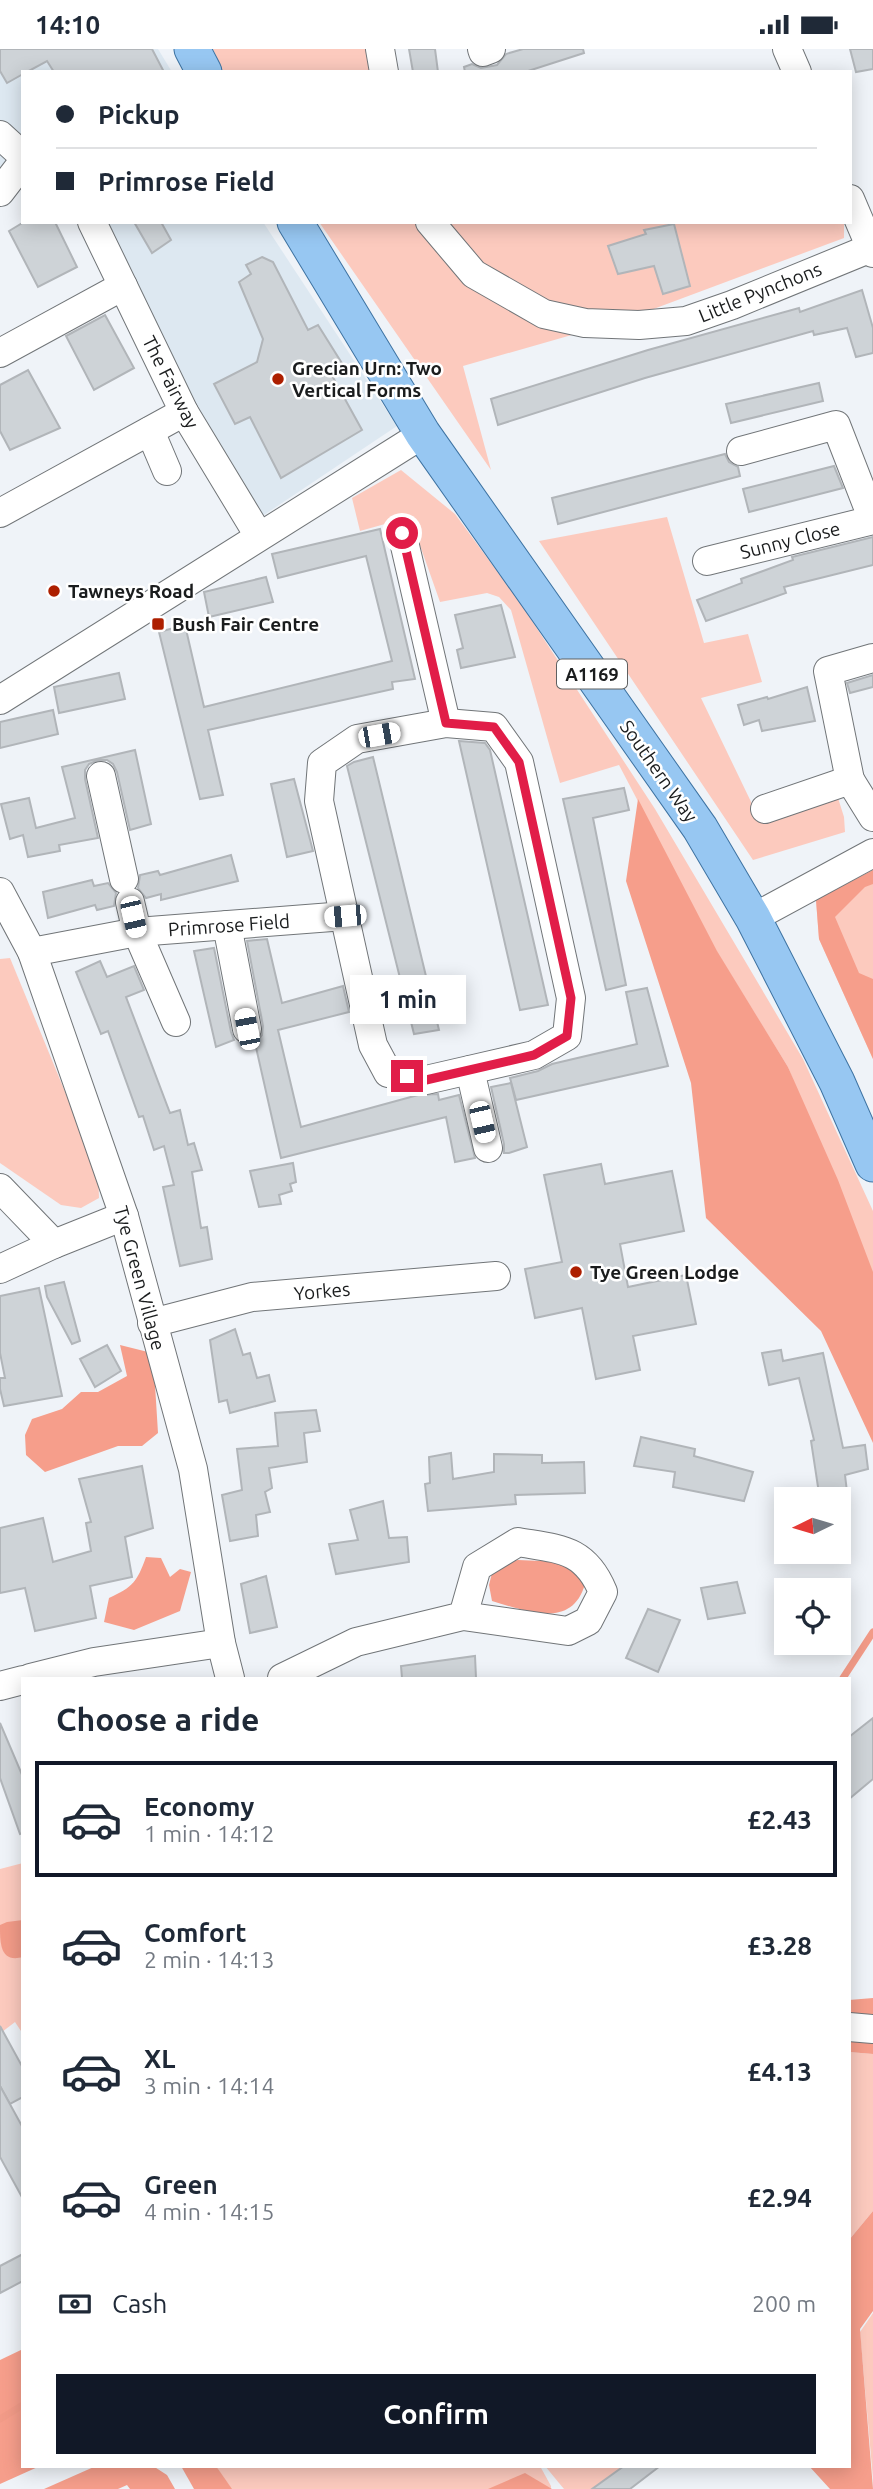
<!DOCTYPE html>
<meta charset="utf-8">
<style>
:root{--surface:#fff;--page:#f2f2f3;--text:#1f2937;--muted:#747a83;--line:#e0e1e3;--accent:#111827}
body{margin:0;font-family:Ubuntu,sans-serif;background:var(--page);color:var(--text);height:100vh;display:flex;flex-direction:column;font-size:26px;white-space:nowrap}
*{box-sizing:border-box;margin:0}
p{font-size:23px;color:var(--muted)}
.icon{flex:none;width:38px;height:38px;fill:none;stroke:currentColor;stroke-width:2;stroke-linecap:round;stroke-linejoin:round}
.map{position:relative;flex:1;overflow:hidden}
.side{position:absolute;left:21px;top:1628px;width:830px;height:791px;display:flex;flex-direction:column;background:var(--surface);border-radius:0px;box-shadow:0 4px 18px #0003}
.side>*{flex:none}
.hud{position:absolute;left:21px;top:21px;width:831px;height:154px;border-radius:0px;box-shadow:0 4px 18px #0003;display:grid;align-content:center;height:154px;padding:0 35px;background:var(--surface)}
.needle{width:46px;rotate:265deg}
.fabs{position:absolute;left:774px;top:1438px;display:grid;gap:14px}
.fabs a{display:grid;place-items:center;width:77px;height:77px;border-radius:0px;background:var(--surface);box-shadow:0 4px 18px #0003;font-size:35px}
.end{position:absolute;width:32px;height:32px;margin:-16px;border:9px solid #e11d48;background:#fff;box-shadow:0 0 0 4px #fff}
.from{border-radius:50%}
.bubble{position:absolute;height:49px;border-radius:0px;background:var(--surface);box-shadow:0 4px 18px #0003;font-size:23px;font-weight:700;line-height:49px;text-align:center}
.car{position:absolute;width:21px;height:42px;margin:-21px -10px;border-radius:9px;box-shadow:0 0 5px 2px #0007;background:linear-gradient(#fff 24%,#345 0 40%,#fff 0 76%,#345 0 86%,#fff 0)}
.hud b{display:flex;align-items:center;gap:24px;height:66px;font-size:26px}
.hud b+b{border-top:2px solid var(--line)}
.hud i{width:18px;height:18px;background:var(--text)}
ul{padding:0;list-style:none}
li{display:flex;align-items:center;gap:21px;height:116px;margin:0 14px 10px;padding:0 21px;border:4px solid transparent;border-radius:0px}
li div{flex:1}
li b{display:block;font-size:26px}
li em{font-style:normal;font-weight:700}
li.on{border-color:var(--accent)}
li>.icon{width:63px;height:63px;stroke-width:1.5}
h2{padding:0 35px;font-size:32px;line-height:84px}
.pay{display:flex;align-items:center;gap:18px;height:77px;padding:0 35px;font-size:26px}
.pay p{margin-inline-start:auto}
.cta{display:flex;gap:14px;margin-top:auto;padding:14px 35px}
.cta a{flex:1;height:80px;border-radius:0px;background:var(--accent);color:#fff;font-size:28px;font-weight:700;line-height:80px;text-align:center}
.status{display:flex;justify-content:space-between;align-items:center;height:49px;padding:0 35px;background:var(--surface);direction:ltr}
.status svg{height:19px;fill:currentColor}
.map>svg:first-child{display:block}
</style>
<div class="status"><b>14:10</b><svg viewBox="0 0 49 12"><path d="M0 12V9h3v3zM5 12V6h3v6zM10 12V3h3v9zM15 12V0h3v12zM26 1h20v11H26zM47 4h2v5h-2z"/></svg></div>
<div class="map">
<svg width="873" height="2440" viewBox="0 0 873 2440">
<rect width="100%" height="100%" fill="#eff3f8"/>
<g fill="#dde8f1">
<path d="M0,0H158L172,23H23V117L0,125Z"/>
<path d="M102,173H263L397,377L258,470L192,359Z"/>
</g>
<g fill="#fccabe">
<path d="M213,0H378L386,23H223Z"/>
<path d="M319,173H844V189L624,271L463,317L491,421Z"/>
<path d="M401,421L455,465L519,552L655,760L803,1010L873,1162V1228L788,1018L717,903L619,716L560,734L511,561L499,548L487,544L440,553L410,468L360,482L352,449Z"/>
<path d="M667,468L704,594L748,585L762,633L701,649L754,759L838,749L844,768L845,783L753,811L539,492Z"/>
<path d="M873,821V1010L819,890L816,851Z"/>
<path d="M10,909L98,1123L99,1149L81,1159L61,1156L0,1114V910Z"/>
<path d="M23,1814V1985L15,1973L2,1983L0,1980V1820Z"/>
<path d="M849,2003L873,2005V2162L849,2191Z"/>
<path d="M873,2264V2430L860,2283Z"/>
<path d="M216,2417H540L551,2437V2440H230Z"/>
<path d="M545,2417H637L608,2440H564Z"/>
</g>
<g fill="#f69e8b">
<path d="M638,750L717,902L788,1018L838,1131L873,1223V1394L821,1282L706,1169L691,1034L626,832Z"/>
<path d="M873,821V835L865,838L835,868L859,924L873,930V1010L819,890L816,851Z"/>
<path d="M120,1296L148,1303L155,1336L158,1384L142,1397H118L45,1423L26,1406L25,1386L32,1370L62,1360L81,1343H98L127,1327Z"/>
<path d="M146,1508L161,1509L170,1528L180,1520L191,1523L180,1562L134,1581L104,1573L109,1549C133,1538 137,1533 146,1508Z"/>
<path d="M518,1511L564,1513L585,1535C572,1581 526,1562 492,1552L489,1536L493,1520L505,1513Z"/>
<path d="M873,1949V2005L849,2003V1951Z"/>
<path d="M873,2162V2262L860,2280L873,2440H830L809,2417H849V2191Z"/>
<path d="M23,2300V2417H40L0,2435V2311Z"/>
<path d="M96,2417H153L167,2426L175,2440H130L127,2436L118,2440H44Z"/>
<path d="M181,2417H216L232,2440H194Z"/>
<path d="M525,2424L552,2440H488Z"/>
</g>
<path fill="#f29b88" d="M23,1871V1908C0,1914 0,1895 0,1876L7,1873Z"/>
<g fill="none" stroke-linecap="round" stroke-linejoin="round">
<g stroke="#f29b88" stroke-width="7">
<path d="M843,1629L873,1583"/>
<path d="M0,2370L23,2356"/>
</g>
</g>
<g fill="#ced3d7" stroke="#b1b5b9" stroke-width="2">
<path d="M0,0H152L164,23H54L47,12L27,23H23V25L7,34L0,22Z"/>
<path d="M409,0H435L438,23H413Z"/>
<path d="M523,0H583L584,4L525,23H465L464,18L472,15L481,19L497,16L506,5Z"/>
<path d="M850,0H873V20L856,23Z"/>
<path d="M24,173H55L77,218L38,238L9,182Z"/>
<path d="M134,173H161L171,191L152,204Z"/>
<path d="M674,175L690,237L663,245L654,217L618,225L608,197L646,185L644,181Z"/>
<path d="M262,208L273,213L308,281L318,276L343,316L330,323L362,381L281,429L250,368L235,375L214,335L257,313L263,290L239,233L251,225L246,216Z"/>
<path d="M862,241L873,279V304L856,308L847,279L814,286L813,282L645,329L498,376L491,350L648,301L799,259L800,263Z"/>
<path d="M105,266L134,319L94,341L66,287Z"/>
<path d="M28,321L60,379L10,401L0,382V336Z"/>
<path d="M819,334L823,352L731,374L726,355Z"/>
<path d="M725,405L729,413L738,418L740,427L558,475L552,449Z"/>
<path d="M834,417L843,439L749,463L743,440Z"/>
<path d="M380,480L415,630L392,633L393,640L208,681L223,746L200,750L159,583L185,576L204,658L392,612L366,507L278,529L272,505Z"/>
<path d="M873,488V516L784,538L786,544L706,572L697,551L742,534L741,530L793,511L792,508Z"/>
<path d="M266,528L273,553L209,568L204,543Z"/>
<path d="M501,556L515,608L461,619L457,601L463,599L455,566Z"/>
<path d="M119,624L125,650L59,664L54,638Z"/>
<path d="M873,626V638L850,644L847,634Z"/>
<path d="M807,638L815,672L762,682L759,671L744,676L738,656L767,648L768,650Z"/>
<path d="M53,661L58,685L0,699V673Z"/>
<path d="M459,692L485,694L490,701L548,956L520,961Z"/>
<path d="M135,701L151,775L130,781L117,723L113,715L107,711H98L89,715L85,721V730L98,789L59,796L60,802L28,808L23,786L10,790L1,755L29,749L36,779L75,769L62,718Z"/>
<path d="M373,708L439,981L414,985L347,717L354,713Z"/>
<path d="M294,730L313,802L287,808L271,735Z"/>
<path d="M624,739L629,761L593,769L626,936L606,941L563,750Z"/>
<path d="M231,806L238,832L161,851V845L146,849L138,839L140,826L158,822L160,826Z"/>
<path d="M92,831L94,837L108,834L116,844L114,857L97,861L95,856L48,869L43,843Z"/>
<path d="M267,890L282,954L343,937L349,963L278,981L301,1078L418,1046L438,1045L439,1051L459,1046L475,1109L455,1113L446,1068L281,1109L255,994L262,986L263,977L247,892Z"/>
<path d="M214,899L231,983L234,991L216,998L194,902Z"/>
<path d="M100,912L107,928L134,917L144,941L126,948L170,1064L180,1061L188,1096L194,1094L202,1121L192,1123L201,1179L207,1178L212,1210L180,1217L163,1138L174,1136L164,1097L154,1101L143,1067L139,1068L108,982L101,985L76,923Z"/>
<path d="M647,939L668,1017L516,1051L510,1029L538,1022L552,1015L637,995L626,943Z"/>
<path d="M511,1034L527,1098L509,1104H504V1095L491,1038Z"/>
<path d="M293,1114L296,1133L290,1135L292,1142L279,1146L281,1155L259,1158L250,1122Z"/>
<path d="M601,1115L605,1135L672,1122L684,1182L620,1195L628,1238L686,1226L696,1275L633,1287L640,1321L596,1330L582,1259L535,1269L525,1220L562,1213L544,1126Z"/>
<path d="M64,1233L80,1292L72,1295L47,1248L45,1237Z"/>
<path d="M39,1239L62,1347L4,1357L0,1340V1329H5L0,1304V1247Z"/>
<path d="M235,1280L243,1306L250,1304L257,1329L269,1326L275,1352L230,1364L227,1351L219,1353L210,1291Z"/>
<path d="M107,1296L121,1322L95,1338L80,1310Z"/>
<path d="M781,1301L783,1312L823,1304L843,1399L865,1396L868,1420L845,1426L848,1451H820L811,1392L814,1391L799,1329L769,1336L762,1304Z"/>
<path d="M316,1361L320,1382L304,1384L307,1413L269,1419L272,1439L265,1443L270,1463L256,1466L258,1487L230,1492L222,1446L242,1441L237,1400L278,1397L275,1364Z"/>
<path d="M641,1388L695,1400L694,1407L753,1423L744,1452L673,1438L675,1423L634,1417Z"/>
<path d="M451,1404L453,1430L494,1423V1405L542,1406V1414L584,1413L585,1444L515,1446L516,1455L428,1462L425,1435L430,1434L429,1408Z"/>
<path d="M142,1417L153,1479L125,1488L132,1528L90,1537L96,1569L35,1582L25,1539L0,1544V1479L43,1469L53,1513L91,1502L86,1474L91,1473L79,1430Z"/>
<path d="M383,1452L389,1489L407,1488L409,1513L336,1525L329,1495L358,1491L350,1461Z"/>
<path d="M266,1527L277,1578L250,1584L241,1535Z"/>
<path d="M737,1533L745,1564L708,1570L701,1539Z"/>
<path d="M648,1560L680,1571L658,1623L626,1609Z"/>
<path d="M475,1607L476,1629H402L401,1617Z"/>
<path d="M873,1669V1730L849,1750V1688Z"/>
<path d="M0,1674L23,1728V1784L20,1785L0,1729Z"/>
<path d="M0,1977L23,2019V2048L10,2055L0,2037Z"/>
<path d="M0,2037L23,2079V2150L0,2108Z"/>
<path d="M23,2205V2232L0,2244V2217Z"/>
<path d="M624,2417H660L630,2440H592Z"/>
</g>
<g fill="none" stroke-linecap="round" stroke-linejoin="round">
<defs>
<g id="minor">
<path d="M380,0L384,23"/>
<path d="M482,0L483,3L491,0"/>
<path d="M787,0L797,23"/>
<path d="M0,86L23,107"/>
<path d="M0,143L23,113"/>
<path d="M850,150L873,204"/>
<path d="M92,173L184,363L259,487"/>
<path d="M430,173L474,225L544,265L585,274L639,276L686,272L732,256L871,199"/>
<path d="M0,304L123,237"/>
<path d="M150,382L167,422"/>
<path d="M741,402L836,376L873,471"/>
<path d="M0,464L184,363"/>
<path d="M402,484L446,674"/>
<path d="M707,512L873,471"/>
<path d="M0,651L423,385"/>
<path d="M446,674L494,678L519,713L571,949L567,987L534,1006L426,1031L388,1024L373,996L319,752L322,714L357,690Z"/>
<path d="M101,727L124,830"/>
<path d="M850,731L828,622L873,609"/>
<path d="M765,760L850,731L873,768"/>
<path d="M0,843L32,903L124,1167L193,1420L221,1594L230,1629"/>
<path d="M130,853L137,883L176,973"/>
<path d="M753,869L873,804"/>
<path d="M227,876L247,980"/>
<path d="M32,903L137,883L345,867"/>
<path d="M470,1021L488,1099"/>
<path d="M0,1139L54,1195"/>
<path d="M0,1220L54,1195L124,1167"/>
<path d="M152,1274L252,1248L496,1227"/>
<path d="M30,1629L94,1613L221,1594"/>
<path d="M282,1629L356,1593L463,1567L568,1582L588,1572L603,1543C585,1499 559,1500 518,1493L477,1518L463,1567"/>
<path d="M0,1637L23,1631"/>
<path d="M849,1978L873,1980"/>
</g>
<g id="major">
<path d="M192,0L204,23"/>
<path d="M295,173L423,385L700,779L753,869L837,1033L873,1115"/>
</g>
</defs>
<use href="#minor" stroke="#717578" stroke-width="30"/>
<use href="#major" stroke="#3e73a2" stroke-width="37"/>
<use href="#minor" stroke="#fff" stroke-width="28"/>
<use href="#major" stroke="#97c7f2" stroke-width="35"/>
</g>
<g fill="none" stroke-linecap="round" stroke-linejoin="round">
<path stroke="#e11d48" stroke-width="9" d="M402,484L446,674L494,678L519,713L571,949L567,987L534,1006L426,1031L407,1027"/>
</g>
<g fill="#ad1f00" stroke="#fff" stroke-width="2.5">
<circle cx="278" cy="330" r="7"/>
<circle cx="54" cy="542" r="7"/>
<rect x="151" y="568" width="14" height="14" rx="3.5"/>
<circle cx="576" cy="1223" r="7"/>
</g>
<g text-anchor="middle" dominant-baseline="central" stroke-width="5" stroke-linejoin="round" paint-order="stroke">
<rect fill="#fff" stroke="#5f6061" stroke-width="2" x="557" y="610.5" width="70" height="29" rx="5"/>
<g font-size="18" font-weight="bold" fill="#1a1c1d">
<text x="592" y="625">A1169</text>
</g>
<g font-size="19" fill="#1a1c1d" stroke="#fff">
<text transform="translate(760 243) rotate(-22)">Little Pynchons</text>
<text transform="translate(171 333) rotate(63)">The Fairway</text>
<text transform="translate(790 491) rotate(-14)">Sunny Close</text>
<text transform="translate(659 722) rotate(55)">Southern Way</text>
<text transform="translate(229 876) rotate(-4)">Primrose Field</text>
<text transform="translate(140 1229) rotate(75)">Tye Green Village</text>
<text transform="translate(322 1242) rotate(-5)">Yorkes</text>
</g>
<g font-size="19" font-weight="bold" fill="#1a1c1d" stroke="#fff" text-anchor="start">
<text x="292" y="319">Grecian Urn: Two<tspan x="292" dy="22">Vertical Forms</tspan></text>
<text x="68" y="542">Tawneys Road</text>
<text x="172" y="575">Bush Fair Centre</text>
<text x="590" y="1223">Tye Green Lodge</text>
</g>
</g>
</svg>
<div class="fabs">
<a><svg class="needle" viewBox="-14 -14 28 28"><path d="M0-13l5 13h-10z" fill="#e53935"/><path d="M0 13l5-13h-10z" fill="#747a83"/></svg></a>
<a><svg class="icon" aria-label="locate" viewBox="0 0 24 24"><circle cx="12" cy="12" r="6"/><path d="M12 2v4M12 18v4M2 12h4M18 12h4"/></svg></a>
</div>
<i class="end from" style="left:402px;top:484px"></i>
<i class="end" style="left:407px;top:1027px"></i>
<div class="bubble" style="left:350px;top:926px;width:116px">1 min</div>
<i class="car" style="left:379px;top:686px;rotate:80deg"></i>
<i class="car" style="left:345px;top:867px;rotate:265deg"></i>
<i class="car" style="left:133px;top:868px;rotate:167deg"></i>
<i class="car" style="left:247px;top:980px;rotate:349deg"></i>
<i class="car" style="left:482px;top:1073px;rotate:167deg"></i>
<div class="hud">
<b><i class="from"></i>Pickup</b>
<b><i></i>Primrose Field</b>
</div>
<section class="side">
<h2>Choose a ride</h2>
<ul>
<li class="on"><svg class="icon" aria-label="car" viewBox="0 0 24 24"><path d="M5 17H2v-5l4-1 3-4h7l3 4 3 1v5h-3M9 17h6M6 11h13"/><circle cx="7" cy="17" r="2"/><circle cx="17" cy="17" r="2"/></svg><div><b>Economy</b><p>1 min · 14:12</p></div><em>£2.43</em></li>
<li><svg class="icon" aria-label="car" viewBox="0 0 24 24"><path d="M5 17H2v-5l4-1 3-4h7l3 4 3 1v5h-3M9 17h6M6 11h13"/><circle cx="7" cy="17" r="2"/><circle cx="17" cy="17" r="2"/></svg><div><b>Comfort</b><p>2 min · 14:13</p></div><em>£3.28</em></li>
<li><svg class="icon" aria-label="car" viewBox="0 0 24 24"><path d="M5 17H2v-5l4-1 3-4h7l3 4 3 1v5h-3M9 17h6M6 11h13"/><circle cx="7" cy="17" r="2"/><circle cx="17" cy="17" r="2"/></svg><div><b>XL</b><p>3 min · 14:14</p></div><em>£4.13</em></li>
<li><svg class="icon" aria-label="car" viewBox="0 0 24 24"><path d="M5 17H2v-5l4-1 3-4h7l3 4 3 1v5h-3M9 17h6M6 11h13"/><circle cx="7" cy="17" r="2"/><circle cx="17" cy="17" r="2"/></svg><div><b>Green</b><p>4 min · 14:15</p></div><em>£2.94</em></li>
</ul>
<div class="pay"><svg class="icon" aria-label="cash" viewBox="0 0 24 24"><path d="M3 7h18v10H3z"/><circle cx="12" cy="12" r="2"/></svg>Cash<p>200 m</p></div>
<div class="cta"><a>Confirm</a></div>
</section>
</div>
